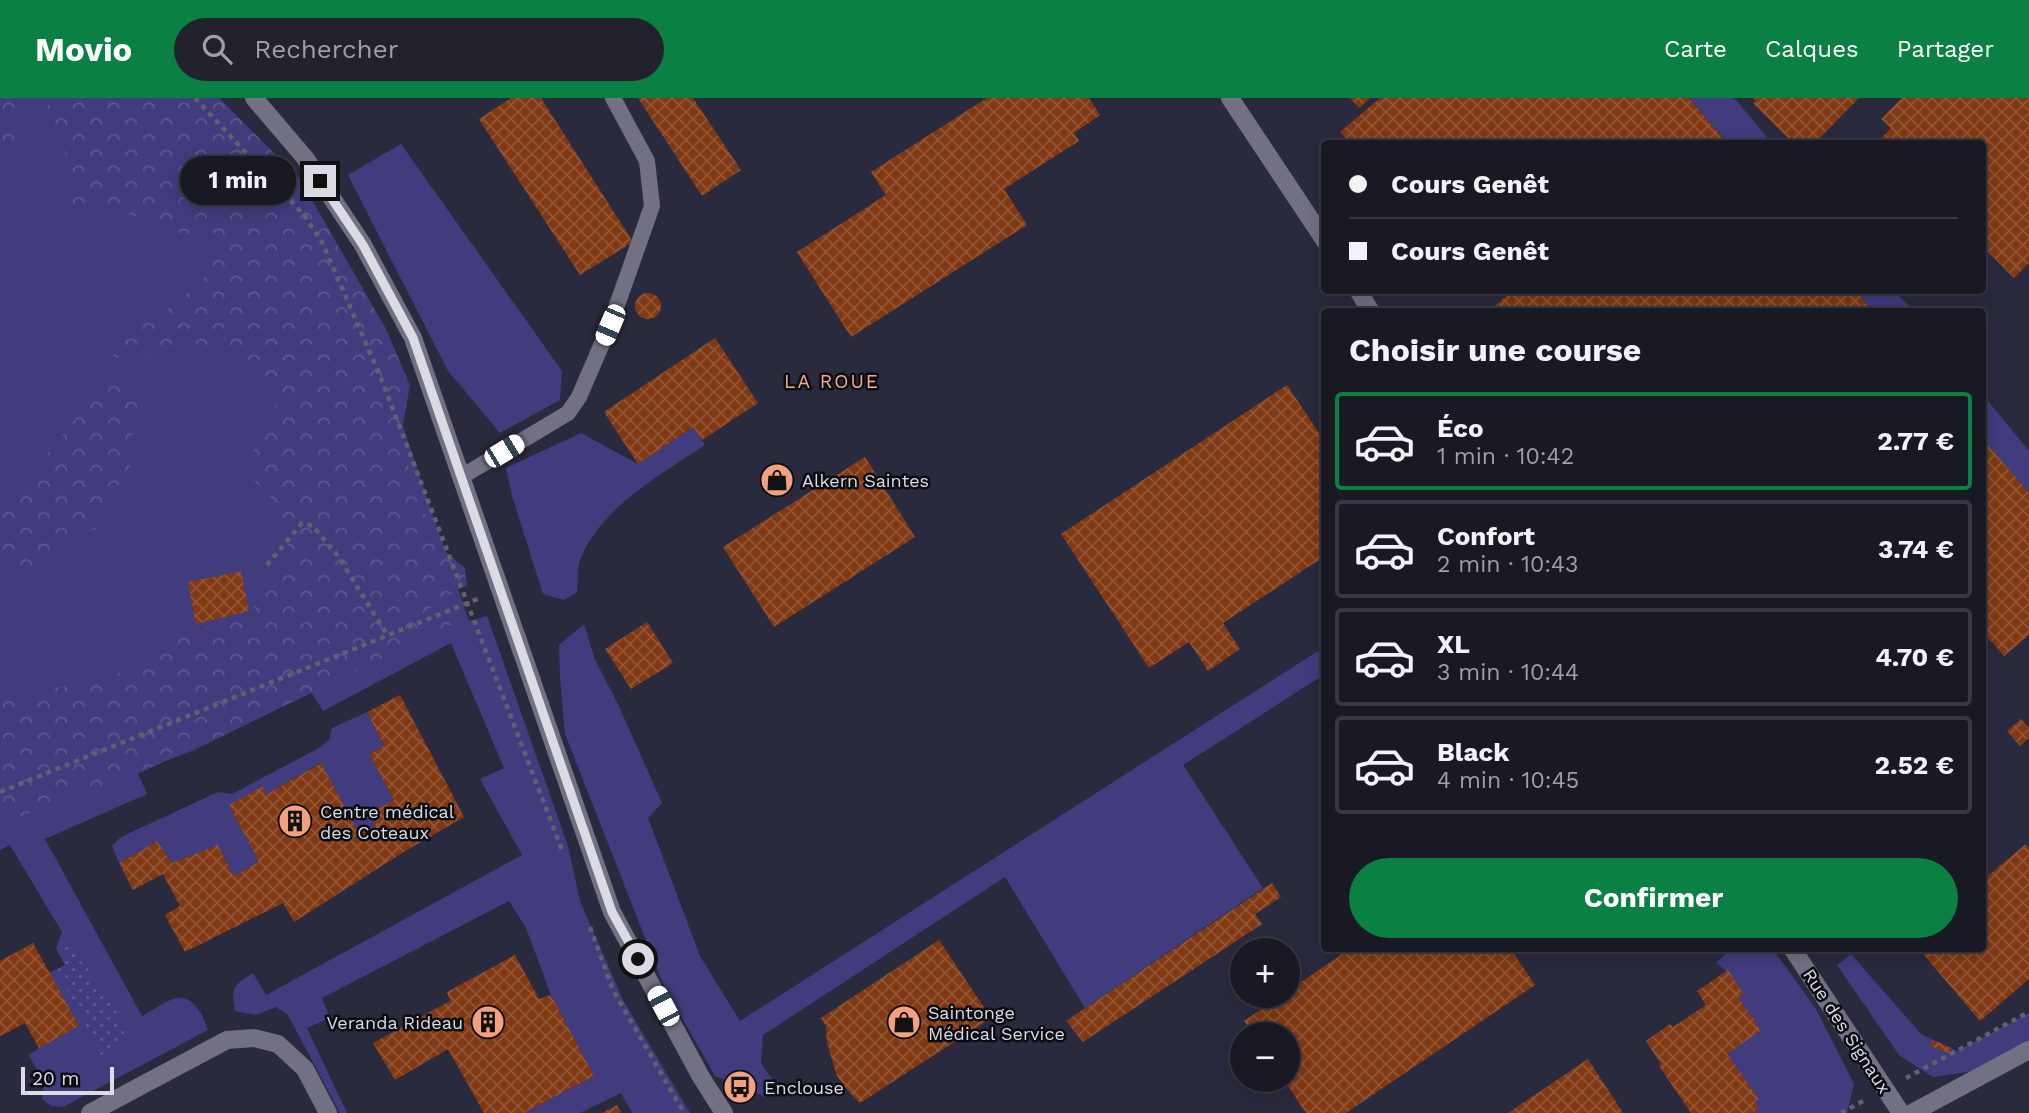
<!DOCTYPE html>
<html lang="fr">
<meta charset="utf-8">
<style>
:root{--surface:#191924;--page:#22222c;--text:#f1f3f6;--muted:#9fa0a6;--line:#373841;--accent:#0b8043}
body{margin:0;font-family:"Work Sans",sans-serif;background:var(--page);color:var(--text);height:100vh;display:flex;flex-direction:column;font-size:26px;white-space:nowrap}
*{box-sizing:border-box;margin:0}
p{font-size:23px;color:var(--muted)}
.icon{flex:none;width:38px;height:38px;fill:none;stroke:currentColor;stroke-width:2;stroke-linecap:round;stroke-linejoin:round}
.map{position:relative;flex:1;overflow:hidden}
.sheet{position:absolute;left:1321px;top:210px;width:665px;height:644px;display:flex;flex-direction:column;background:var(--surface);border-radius:7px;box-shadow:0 4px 18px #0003,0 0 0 2px var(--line)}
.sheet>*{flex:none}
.top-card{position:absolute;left:1321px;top:42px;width:665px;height:154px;border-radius:7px;box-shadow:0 4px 18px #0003,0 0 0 2px var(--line);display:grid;align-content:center;height:154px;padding:0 28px;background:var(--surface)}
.fabs{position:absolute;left:1230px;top:840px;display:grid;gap:14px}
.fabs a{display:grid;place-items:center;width:70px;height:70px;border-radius:50%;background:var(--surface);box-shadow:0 4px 18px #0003,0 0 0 2px var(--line);font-size:35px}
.scale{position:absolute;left:21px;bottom:18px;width:93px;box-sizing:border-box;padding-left:7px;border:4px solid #dbdbe5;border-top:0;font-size:19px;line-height:24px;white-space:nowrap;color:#dbdbe5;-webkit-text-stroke:5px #0b0c12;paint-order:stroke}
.end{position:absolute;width:32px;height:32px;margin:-16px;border:9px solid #dbdbe5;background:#111;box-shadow:0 0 0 4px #111}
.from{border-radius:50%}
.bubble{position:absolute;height:49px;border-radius:24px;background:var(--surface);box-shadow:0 4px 18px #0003,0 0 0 2px var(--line);font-size:23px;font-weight:700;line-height:49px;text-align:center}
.car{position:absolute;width:21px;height:42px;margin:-21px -10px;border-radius:9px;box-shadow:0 0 5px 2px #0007;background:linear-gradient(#fff 24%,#345 0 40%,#fff 0 76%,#345 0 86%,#fff 0)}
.top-card b{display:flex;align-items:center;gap:24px;height:66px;font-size:26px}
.top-card b+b{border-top:2px solid var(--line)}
.top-card i{width:18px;height:18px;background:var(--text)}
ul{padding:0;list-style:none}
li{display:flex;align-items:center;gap:21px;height:98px;margin:0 14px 10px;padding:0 14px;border:4px solid var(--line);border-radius:7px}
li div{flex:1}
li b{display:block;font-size:26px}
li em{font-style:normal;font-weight:700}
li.current{border-color:var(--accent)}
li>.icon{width:63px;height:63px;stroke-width:1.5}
h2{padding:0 28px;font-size:32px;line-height:84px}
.button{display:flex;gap:14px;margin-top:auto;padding:14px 28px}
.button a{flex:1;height:80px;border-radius:42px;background:var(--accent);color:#fff;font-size:28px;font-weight:700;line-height:80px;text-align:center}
header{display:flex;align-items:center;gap:42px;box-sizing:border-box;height:98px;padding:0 35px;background:var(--accent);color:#fff}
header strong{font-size:33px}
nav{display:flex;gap:38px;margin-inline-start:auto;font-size:24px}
.search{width:490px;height:63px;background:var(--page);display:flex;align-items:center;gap:18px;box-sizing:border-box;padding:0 24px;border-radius:38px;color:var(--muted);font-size:26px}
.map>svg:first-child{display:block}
</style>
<header>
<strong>Movio</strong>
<div class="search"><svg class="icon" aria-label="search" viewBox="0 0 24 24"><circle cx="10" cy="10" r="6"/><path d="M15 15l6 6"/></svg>Rechercher</div>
<nav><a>Carte</a><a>Calques</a><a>Partager</a></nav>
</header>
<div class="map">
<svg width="2029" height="1015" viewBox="0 0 2029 1015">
<defs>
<pattern id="forest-crowns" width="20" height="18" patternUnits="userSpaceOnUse" patternTransform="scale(1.75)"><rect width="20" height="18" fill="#413c7d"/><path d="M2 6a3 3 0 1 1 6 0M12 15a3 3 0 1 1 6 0" fill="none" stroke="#5c588f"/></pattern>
<pattern id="garden-dots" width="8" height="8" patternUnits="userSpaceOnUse" patternTransform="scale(1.75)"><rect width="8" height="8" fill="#413c7d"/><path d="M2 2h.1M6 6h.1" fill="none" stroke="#5c588f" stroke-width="1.8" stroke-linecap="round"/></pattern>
<pattern id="building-cross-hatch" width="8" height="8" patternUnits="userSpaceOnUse" patternTransform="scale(1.75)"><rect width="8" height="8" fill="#813913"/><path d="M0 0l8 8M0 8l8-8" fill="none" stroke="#925535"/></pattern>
</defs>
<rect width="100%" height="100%" fill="#212130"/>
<path fill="#2a2a3e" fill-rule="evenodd" d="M201,0H2029V1015H0V741L431,540ZM1325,46H1983V192H1325ZM1325,214H1983V850H1325ZM1242,852H1288V898H1242ZM1242,936H1288V982H1242Z"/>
<g fill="#413c7d">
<path d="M0,0H201L387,281L469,523L487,518L568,748L580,803L623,902L690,1015H632L621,995L580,1015H524L594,978L551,897L526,830L509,803L322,900L330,920L307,930L347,1015H340L288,917L276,909L256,917L235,913C231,889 233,888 253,875L266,897L522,757L480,681L504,670L451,545L323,613L312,595L138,676L147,696L45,741L142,918C152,913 162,905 173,901C193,894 203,917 208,932L63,1009L51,1008L42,1001L44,985L29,957L39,950L78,928L49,875L65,867L56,851L62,834L10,747L0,752Z"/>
<path d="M1689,0H1734L1772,45H1728Z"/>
<path d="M401,46L562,273L560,302L500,335L448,273L348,77Z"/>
<path d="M1855,193H1895L1913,213H1873Z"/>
<path d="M1983,297L2029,353V395L1983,341Z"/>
<path d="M693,329L705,347C660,377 601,409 580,462C577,471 578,484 577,494L564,502L543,496L512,398L506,370L581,335L638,366Z"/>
<path d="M584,526L595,562L617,604L662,705L648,720L700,858L740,923L1318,553L1325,564V576L1183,667L1263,790L1085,910L1005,779L763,937L761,965L778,989L765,999L715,978L664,888L565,636L560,580L559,547Z"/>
<path d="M367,614L384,648L369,656L394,702L371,714L376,726L359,735L320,665L265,697L262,689L229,707L259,764L233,778L218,747L172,765L157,743L119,765L112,748L121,739L218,694L232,696L319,650L329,642L332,630Z"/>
<path d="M1730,852L1775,854L1816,911L1854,986L1847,1015H1715L1726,873L1716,865Z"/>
<path d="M1851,856L1921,936L1957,953L2029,915V943L1974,973L1933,979L1899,957L1837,867Z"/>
</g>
<g fill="url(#forest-crowns)">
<path d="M0,0H20L12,13L14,44L0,59Z"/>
<path d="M50,0H219L300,81L386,231L410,287L400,343L434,444L465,470L467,487L445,499L417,520L454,517L457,524L194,652L36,713L0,725V597L107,583L172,537L244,521L273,488L288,445L271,400L244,372L277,305L245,264L196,246L135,259L114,260V246L178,204L212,172L220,135H173L116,110L75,118L71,104L70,63L45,18Z"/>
<path d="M109,271L140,310L130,346V377L109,395L98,430L57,445L35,475L0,469V410L8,405L84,310Z"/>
</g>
<path fill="url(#garden-dots)" d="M63,834L127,929L122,948L102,959L56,872L65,867Z"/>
<g fill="url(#building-cross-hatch)">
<path d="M511,0H541L633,144L580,177L479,21Z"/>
<path d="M638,0H693L741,72L702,98Z"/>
<path d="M987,0H1089L1100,17L1074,35L1079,43L1004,91L1027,127L851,239L797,154L886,97L871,74Z"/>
<path d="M1350,0H1370L1359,10Z"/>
<path d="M1380,0H1689L1728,46H1350L1340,34Z"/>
<path d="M1753,0H1859L1814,46H1794L1753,5L1756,4Z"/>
<path d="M1902,0H2029V165L2014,180L1983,149V46H1876L1891,30L1881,21Z"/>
<path d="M1513,192H1855L1873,214H1488Z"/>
<circle cx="648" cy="208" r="13"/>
<path d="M715,240L758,305L702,342L693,329L638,366L604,314Z"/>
<path d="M1287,287L1325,344V458L1223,525L1240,551L1208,573L1189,544L1149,570L1061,436Z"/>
<path d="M1983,341L2029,395V537L2004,558L1983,534Z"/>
<path d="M865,359L915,439L774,529L723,449Z"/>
<path d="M241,473L249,513L196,526L188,484Z"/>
<path d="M647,524L673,565L631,591L605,551Z"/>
<path d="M400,597L464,719L402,755L294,824L283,805L185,854L165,817L180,808L163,776L133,792L119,765L157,743L172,765L218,747L233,778L259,764L229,707L263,688L265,697L321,665L359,735L376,726L371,714L394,702L369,656L384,648L367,614Z"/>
<path d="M2021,621L2029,630V640L2020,648L2007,633Z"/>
<path d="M2026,746L2029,750V881L1980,923L1918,850H1983V782Z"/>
<path d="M1272,785L1281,799L1255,816L1262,826L1083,944L1066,923Z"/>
<path d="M939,842L991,920L860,1005L847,992L837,978L827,945L826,928L821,920Z"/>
<path d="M33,845L79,928L39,950L25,925L0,938V863Z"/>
<path d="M1351,850H1510L1535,887L1346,1015H1306L1284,982H1288V936H1253L1244,923L1281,898H1288V893Z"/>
<path d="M515,857L539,901L551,897L594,978L524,1015H484L448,951L395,982L373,945L450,903L447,894Z"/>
<path d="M1728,872L1744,896L1738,899L1761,932L1727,956L1759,1001L1755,1003L1759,1010L1753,1015H1691L1659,968L1661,966L1646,943L1670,926L1673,929L1706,907L1697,893Z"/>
<path d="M1932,942L1951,950L1949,955L1930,948Z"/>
<path d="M1588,961L1623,1015H1508Z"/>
<path d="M745,977L754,990L748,994L739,981Z"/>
<path d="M617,1007L621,1015H602Z"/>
</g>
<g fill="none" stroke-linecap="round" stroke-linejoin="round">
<g stroke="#61616e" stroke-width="4.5" stroke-dasharray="5 5" stroke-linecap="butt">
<path d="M195,0L304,117L322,144L381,280L562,752"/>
<path d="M267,467L302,425L313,428L338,458L388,538"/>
<path d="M0,694L480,500"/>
<path d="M590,829L613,892L684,1015"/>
<path d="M1906,980L2029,914"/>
<path d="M1841,1015L1865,1002"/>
</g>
<path stroke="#717183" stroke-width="16" d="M461,379L568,315L579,299L610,227L652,108L647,63L613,0"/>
<g stroke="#717183" stroke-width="18">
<path d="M1230,0L1325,143"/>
<path d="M1358,192L1371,214"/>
<path d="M1792,850L1901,1015"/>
<path d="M90,1015L227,942L254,940L278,946L305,971L328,1015"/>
</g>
<g stroke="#717183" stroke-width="18">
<path d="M254,0L306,61L363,147L413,240L612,814L701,979L724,1015"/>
<path d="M1912,1015L2029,952"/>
</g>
</g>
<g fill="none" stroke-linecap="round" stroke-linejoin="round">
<path stroke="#dbdbe5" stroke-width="9" d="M320,83L363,147L413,240L612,814L638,861"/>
</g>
<defs>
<symbol id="shop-disc" viewBox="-11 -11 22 22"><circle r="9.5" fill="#f1a17d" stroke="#0b0c12"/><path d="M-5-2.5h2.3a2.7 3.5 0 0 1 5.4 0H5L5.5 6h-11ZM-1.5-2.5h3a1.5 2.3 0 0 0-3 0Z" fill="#111"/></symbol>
<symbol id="building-disc" viewBox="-11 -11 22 22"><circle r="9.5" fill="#f1a17d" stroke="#0b0c12"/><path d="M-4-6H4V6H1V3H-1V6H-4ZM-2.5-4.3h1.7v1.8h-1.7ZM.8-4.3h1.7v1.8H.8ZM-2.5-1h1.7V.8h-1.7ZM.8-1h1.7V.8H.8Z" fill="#111"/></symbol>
<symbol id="bus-disc" viewBox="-11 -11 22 22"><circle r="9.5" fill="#f1a17d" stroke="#0b0c12"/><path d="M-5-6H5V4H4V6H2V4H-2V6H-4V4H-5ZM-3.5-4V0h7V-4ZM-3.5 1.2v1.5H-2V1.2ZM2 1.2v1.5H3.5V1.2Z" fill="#111"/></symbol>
</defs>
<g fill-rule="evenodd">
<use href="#shop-disc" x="758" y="363" width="38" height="38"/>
<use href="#building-disc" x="276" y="704" width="38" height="38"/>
<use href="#building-disc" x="469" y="905" width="38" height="38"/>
<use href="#shop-disc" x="885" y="905" width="38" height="38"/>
<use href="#bus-disc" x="721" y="970" width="38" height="38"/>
</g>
<g text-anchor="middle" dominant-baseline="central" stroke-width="5" stroke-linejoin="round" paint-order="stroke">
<g font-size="18" fill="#dbdbe5" stroke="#0b0c12" text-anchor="start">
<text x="802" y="382">Alkern Saintes</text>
<text x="320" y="713">Centre médical<tspan x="320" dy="21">des Coteaux</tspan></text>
<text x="928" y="914">Saintonge<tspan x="928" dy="21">Médical Service</tspan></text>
<text x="463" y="924" text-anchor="end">Veranda Rideau</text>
<text x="764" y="989">Enclouse</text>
</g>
<g font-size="18" fill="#dbdbe5" stroke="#0b0c12">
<text transform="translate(1847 933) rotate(57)">Rue des Signaux</text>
</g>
<g font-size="19" letter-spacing="2" fill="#f7ac8b" stroke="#0b0c12">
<text x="832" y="283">LA ROUE</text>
</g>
</g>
</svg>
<div class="fabs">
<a>+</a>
<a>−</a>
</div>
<div class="scale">20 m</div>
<i class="end from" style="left:638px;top:861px"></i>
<i class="end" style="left:320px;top:83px"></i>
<div class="bubble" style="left:180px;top:58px;width:116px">1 min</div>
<i class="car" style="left:610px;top:227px;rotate:203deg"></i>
<i class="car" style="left:504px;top:353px;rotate:59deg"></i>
<i class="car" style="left:663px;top:908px;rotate:332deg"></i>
<div class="top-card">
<b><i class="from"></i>Cours Genêt</b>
<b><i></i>Cours Genêt</b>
</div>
<section class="sheet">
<h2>Choisir une course</h2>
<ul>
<li class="current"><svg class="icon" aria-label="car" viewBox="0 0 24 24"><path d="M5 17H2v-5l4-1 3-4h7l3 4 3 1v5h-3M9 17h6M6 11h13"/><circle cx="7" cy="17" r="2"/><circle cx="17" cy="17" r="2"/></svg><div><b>Éco</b><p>1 min · 10:42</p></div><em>2.77 €</em></li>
<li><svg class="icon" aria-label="car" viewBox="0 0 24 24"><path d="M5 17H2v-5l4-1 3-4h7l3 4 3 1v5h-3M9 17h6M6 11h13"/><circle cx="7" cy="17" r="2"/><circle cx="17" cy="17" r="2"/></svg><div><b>Confort</b><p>2 min · 10:43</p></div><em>3.74 €</em></li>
<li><svg class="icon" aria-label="car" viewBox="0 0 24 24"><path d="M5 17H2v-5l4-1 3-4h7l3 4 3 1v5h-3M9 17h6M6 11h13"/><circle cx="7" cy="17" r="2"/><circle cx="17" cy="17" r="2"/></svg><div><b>XL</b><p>3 min · 10:44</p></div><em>4.70 €</em></li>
<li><svg class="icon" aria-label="car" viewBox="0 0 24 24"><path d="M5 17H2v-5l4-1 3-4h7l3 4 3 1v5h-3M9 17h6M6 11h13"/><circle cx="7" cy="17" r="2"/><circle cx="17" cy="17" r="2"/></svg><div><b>Black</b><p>4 min · 10:45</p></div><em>2.52 €</em></li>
</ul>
<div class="button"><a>Confirmer</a></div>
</section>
</div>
